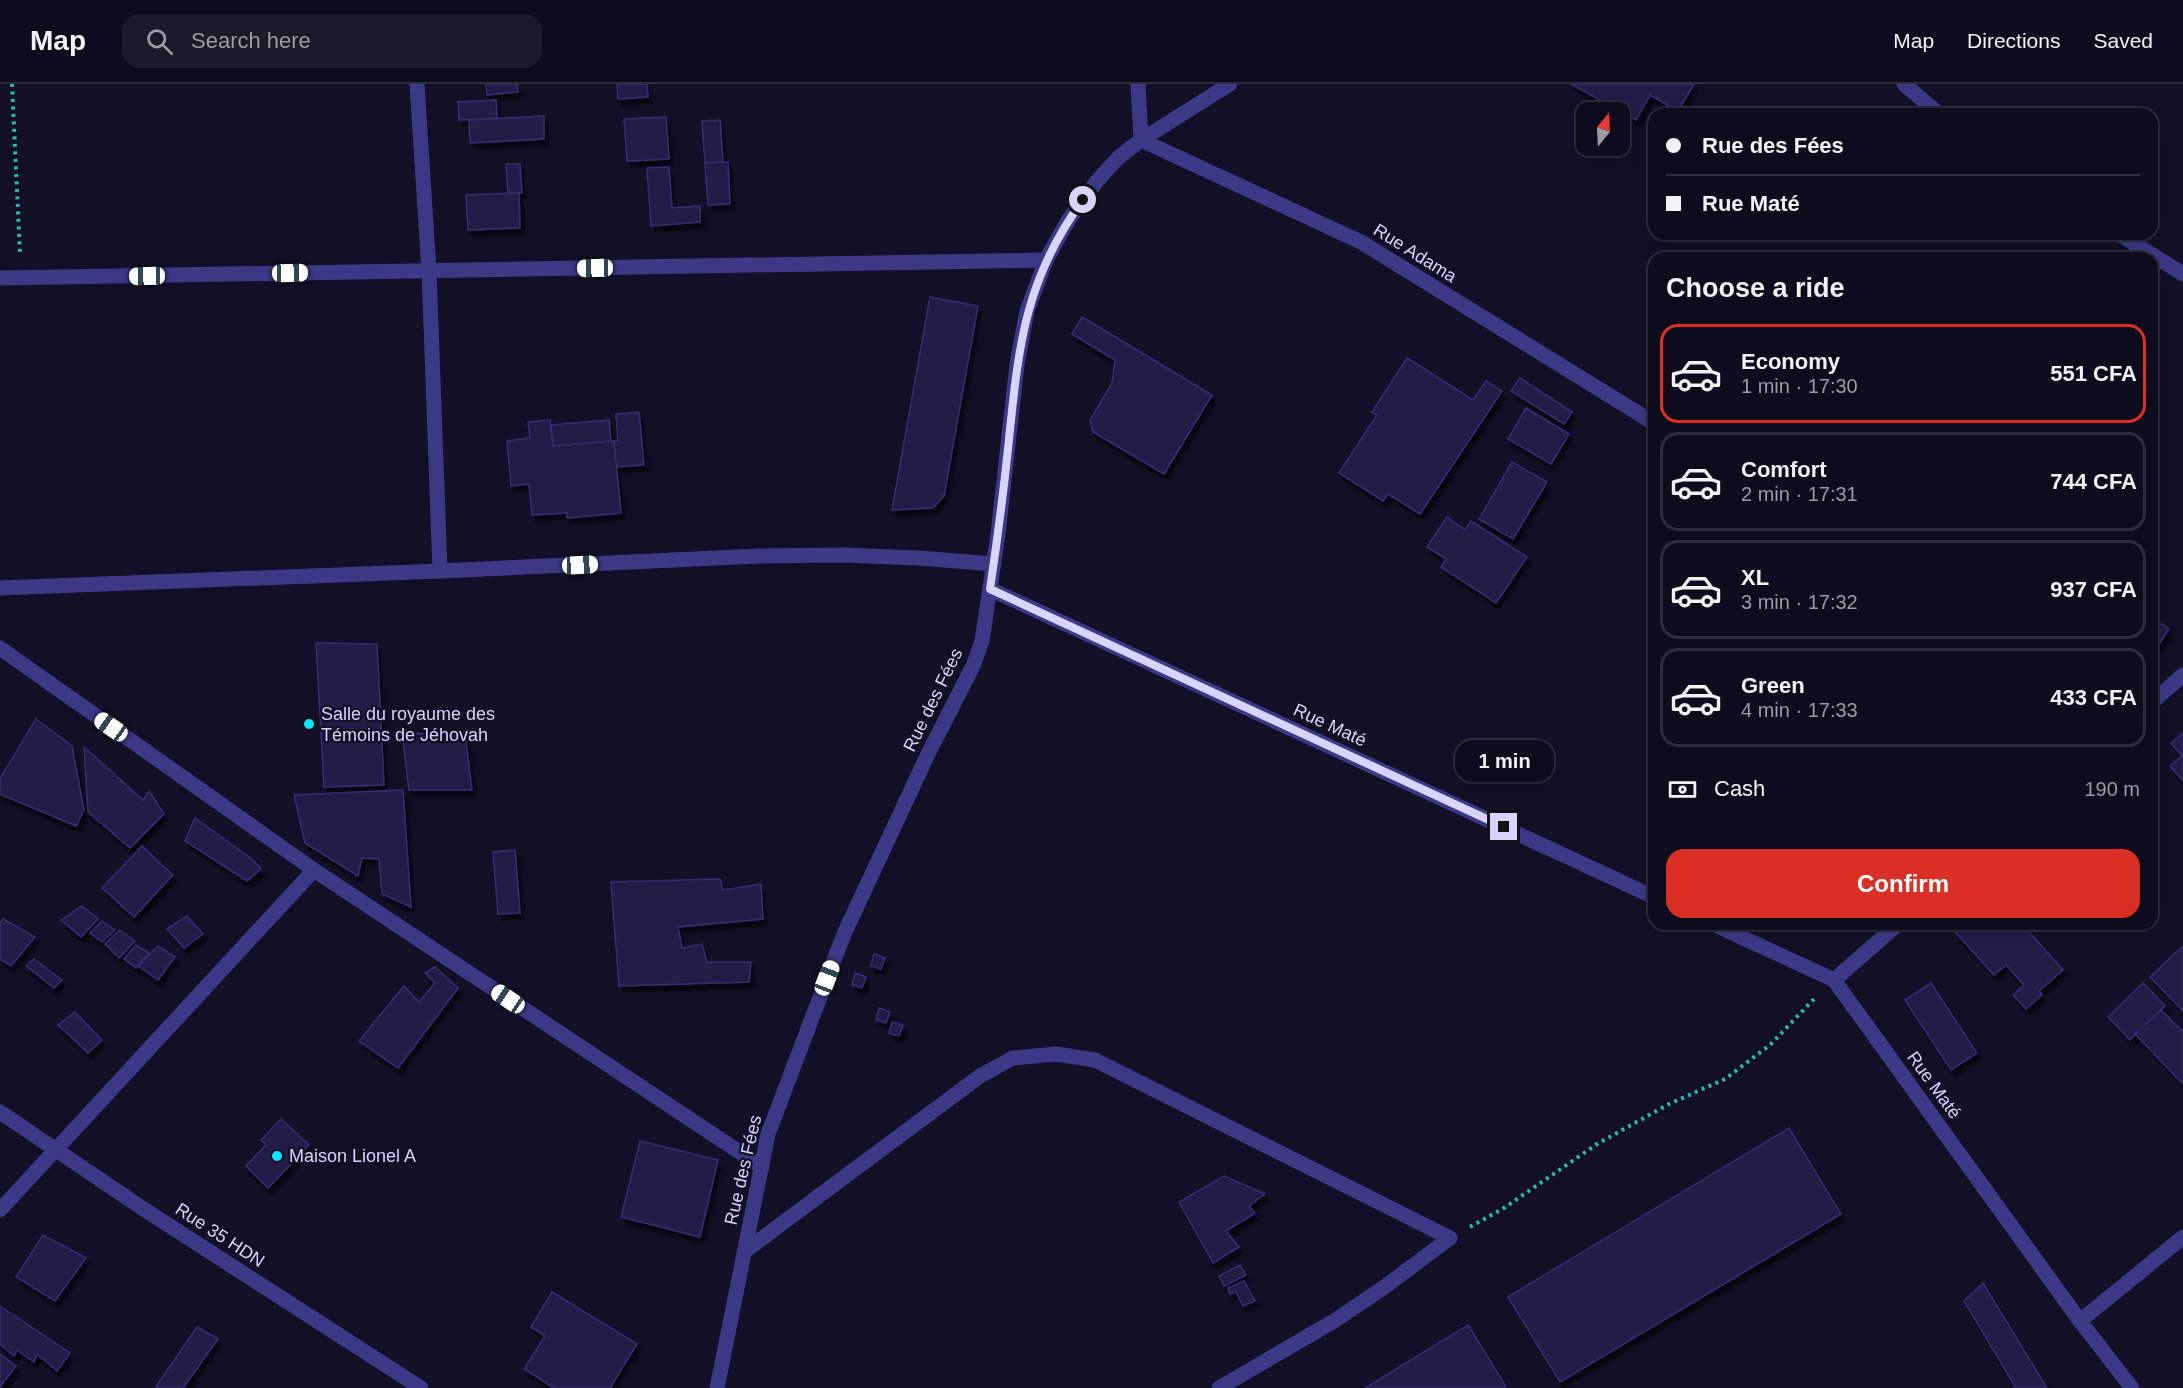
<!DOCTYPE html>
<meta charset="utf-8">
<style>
:root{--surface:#0e0b1c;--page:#1c1929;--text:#f1f3f6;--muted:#9b9ba3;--line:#2e2b3b;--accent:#d93025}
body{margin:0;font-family:Helvetica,sans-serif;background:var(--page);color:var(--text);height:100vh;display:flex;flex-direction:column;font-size:22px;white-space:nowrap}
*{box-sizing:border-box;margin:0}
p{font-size:20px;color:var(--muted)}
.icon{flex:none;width:33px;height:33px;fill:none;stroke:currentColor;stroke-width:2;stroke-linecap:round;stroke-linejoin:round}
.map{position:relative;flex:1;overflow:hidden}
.details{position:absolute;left:1648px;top:168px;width:510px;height:678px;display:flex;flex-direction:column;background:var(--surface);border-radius:18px;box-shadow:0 3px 15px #0003,0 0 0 2px var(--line)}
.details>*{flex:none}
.hud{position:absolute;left:1648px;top:24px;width:510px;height:132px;border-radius:18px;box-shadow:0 3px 15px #0003,0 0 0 2px var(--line);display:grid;align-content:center;height:132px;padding:0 18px;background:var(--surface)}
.needle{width:39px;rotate:18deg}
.controls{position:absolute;left:1576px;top:18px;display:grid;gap:12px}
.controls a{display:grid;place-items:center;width:54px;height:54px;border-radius:12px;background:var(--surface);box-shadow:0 3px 15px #0003,0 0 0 2px var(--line);font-size:30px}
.end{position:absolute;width:27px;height:27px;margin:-14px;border:8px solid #d8d4ff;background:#111;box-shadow:0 0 0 3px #111}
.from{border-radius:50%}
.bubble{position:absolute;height:42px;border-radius:18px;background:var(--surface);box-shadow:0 3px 15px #0003,0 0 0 2px var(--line);font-size:20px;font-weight:600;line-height:42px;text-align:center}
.car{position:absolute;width:18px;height:36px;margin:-18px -9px;border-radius:8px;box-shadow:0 0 4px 2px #0007;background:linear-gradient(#fff 24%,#345 0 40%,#fff 0 76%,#345 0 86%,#fff 0)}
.hud b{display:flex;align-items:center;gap:21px;height:57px;font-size:22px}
.hud b+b{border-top:2px solid var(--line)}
.hud i{width:15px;height:15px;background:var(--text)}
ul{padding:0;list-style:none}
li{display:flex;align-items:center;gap:18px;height:99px;margin:0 12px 9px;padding:0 6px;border:3px solid var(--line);border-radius:18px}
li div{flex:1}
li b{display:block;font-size:22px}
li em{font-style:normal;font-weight:600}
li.selected{border-color:var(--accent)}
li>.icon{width:54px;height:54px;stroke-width:1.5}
h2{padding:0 18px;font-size:27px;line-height:72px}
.pay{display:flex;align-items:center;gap:15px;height:66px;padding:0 18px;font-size:22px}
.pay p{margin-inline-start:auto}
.cta{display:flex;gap:12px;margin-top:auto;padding:12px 18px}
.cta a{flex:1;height:69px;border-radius:18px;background:var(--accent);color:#fff;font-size:24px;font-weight:600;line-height:69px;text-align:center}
header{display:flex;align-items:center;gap:36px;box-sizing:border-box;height:84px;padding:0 30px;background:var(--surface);border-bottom:2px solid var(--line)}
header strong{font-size:28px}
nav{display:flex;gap:33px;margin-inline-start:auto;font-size:21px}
.search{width:420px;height:54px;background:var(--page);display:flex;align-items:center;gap:15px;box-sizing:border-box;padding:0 21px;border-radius:18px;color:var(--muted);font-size:22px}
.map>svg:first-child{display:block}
</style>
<header>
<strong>Map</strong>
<div class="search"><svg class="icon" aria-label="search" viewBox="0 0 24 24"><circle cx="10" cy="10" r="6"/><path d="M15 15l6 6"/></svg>Search here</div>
<nav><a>Map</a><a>Directions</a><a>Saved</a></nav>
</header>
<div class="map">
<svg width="2183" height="1304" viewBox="0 0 2183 1304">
<defs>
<filter id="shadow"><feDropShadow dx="3.5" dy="6" stdDeviation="1.5" flood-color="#0009"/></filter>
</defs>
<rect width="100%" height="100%" fill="#130f26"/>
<g fill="#231b47" stroke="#3a2c74" stroke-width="1.5" filter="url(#shadow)">
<path d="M486,0H517L518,8L487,11Z"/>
<path d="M617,0H647L648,13L618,15Z"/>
<path d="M1571,0H1694L1678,27L1650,11L1636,36Z"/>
<path d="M496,16L497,35L459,36L458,18Z"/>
<path d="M544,32V55L470,59L469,36Z"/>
<path d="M666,33L669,75L627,77L624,35Z"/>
<path d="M720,36L723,78L705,79L702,37Z"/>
<path d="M728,78L730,120L708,121L705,79Z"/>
<path d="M506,80H520L522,109H508Z"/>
<path d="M669,83L672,124L700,122V138L651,142L647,84Z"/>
<path d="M519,109L520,144L468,146L466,111Z"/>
<path d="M930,213L978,222L944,412L933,424L892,426Z"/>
<path d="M1082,233L1212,311L1164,390L1093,348L1090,336L1112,299L1115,276L1072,250Z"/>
<path d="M1407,274L1473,316L1486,297L1502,307L1420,430L1388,410L1383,417L1339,389L1377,331L1372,328Z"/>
<path d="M1520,294L1572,328L1564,340L1511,307Z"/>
<path d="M1526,324L1569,350L1551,380L1508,355Z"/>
<path d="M639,328L644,381L616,383L614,357H618L616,330Z"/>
<path d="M550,336L553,362L614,357L621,429L567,434V429L532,431L529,400L511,402L507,357L530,354L528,338Z"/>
<path d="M609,336L611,357L553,362L551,341Z"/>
<path d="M1512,378L1547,398L1513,455L1479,435Z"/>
<path d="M1447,433L1465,446L1471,437L1527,473L1496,519L1441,483L1446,475L1427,463Z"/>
<path d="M2152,534L2169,545L2152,571Z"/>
<path d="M316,559L377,560L384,701L324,703Z"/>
<path d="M36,635L72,662L84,726L76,742L0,710V695Z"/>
<path d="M402,649L465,651L472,706H409Z"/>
<path d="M2183,649V697L2170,682L2182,672L2171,659Z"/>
<path d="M84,663L143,716L149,707L164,730L130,764L88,728Z"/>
<path d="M403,706L411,823L382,810L379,775L362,774L358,792L305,759L294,711Z"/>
<path d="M195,734L253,776L261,785L247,797L185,757Z"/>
<path d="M142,762L173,791L134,833L102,804Z"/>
<path d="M515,766L520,829L498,830L493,768Z"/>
<path d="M720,795L723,806L761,800L763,835L678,843L682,864L702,860L707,878H751L749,898L619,902L611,798Z"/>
<path d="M82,822L98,835L81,853L61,836Z"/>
<path d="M187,832L203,850L184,864L167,845Z"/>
<path d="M3,835L35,853L11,882L0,875V839Z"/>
<path d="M102,837L115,846L102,858L90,849Z"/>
<path d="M1966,840H2022L2063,886L2039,907L2042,911L2026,925L2013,911L2024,901L2006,881L1994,891L1956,849Z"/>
<path d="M120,846L135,857L119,874L105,860Z"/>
<path d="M136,861L149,869L136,884L124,875Z"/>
<path d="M158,862L175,873L158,896L138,882Z"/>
<path d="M2183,862V927L2150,893Z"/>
<path d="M874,870L885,874L881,885L871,882Z"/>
<path d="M34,875L62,896L54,904L26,882Z"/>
<path d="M435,883L458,904L398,984L359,957L404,902L419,918L435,899L425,889Z"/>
<path d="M855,889L866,893L862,904L852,901Z"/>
<path d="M1931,899L1977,969L1951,986L1905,916Z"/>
<path d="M2143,899L2165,922L2130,956L2108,933Z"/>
<path d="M879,924L890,928L886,939L876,936Z"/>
<path d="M2161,926L2183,948V1000L2135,950Z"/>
<path d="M75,928L102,956L88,969L58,941Z"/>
<path d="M892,938L903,941L899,952L889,949Z"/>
<path d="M281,1035L309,1061L268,1104L246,1082L266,1061L261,1056Z"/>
<path d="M1789,1044L1841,1130L1560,1298L1508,1213Z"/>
<path d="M640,1057L718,1076L700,1153L621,1133Z"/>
<path d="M1224,1092L1265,1110L1249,1122L1255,1129L1226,1147L1239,1163L1213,1179L1179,1118Z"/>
<path d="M43,1151L86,1174L55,1217L16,1193Z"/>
<path d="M1240,1181L1246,1191L1224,1202L1219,1192Z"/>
<path d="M1244,1197L1255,1217L1243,1222L1236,1208L1230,1210L1228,1204Z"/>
<path d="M1983,1199L2047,1304H2016L1964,1217Z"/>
<path d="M552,1208L637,1260L610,1304H554L524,1285L545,1252L531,1243Z"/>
<path d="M0,1222L70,1269L57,1287L37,1270L34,1278L17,1266L14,1272L0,1260Z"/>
<path d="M1468,1241L1507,1304H1365Z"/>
<path d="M197,1243L218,1255L183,1304H155Z"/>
<path d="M0,1270L16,1282L0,1303Z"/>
</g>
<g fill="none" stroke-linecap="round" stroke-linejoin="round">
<g stroke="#2eb9af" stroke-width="4" stroke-dasharray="3 4.5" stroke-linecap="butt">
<path d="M12,0L20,170"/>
<path d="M1470,1143L1504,1124L1597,1060L1669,1020L1725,995L1770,961L1814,915"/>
</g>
<g stroke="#3b3986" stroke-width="15">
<path d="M417,0L429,187L440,487"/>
<path d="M1138,0L1141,56"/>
<path d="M1904,0L1939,30"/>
<path d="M1141,56L1361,158L1654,339"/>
<path d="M2119,150L2183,190"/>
<path d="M0,194L1046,176"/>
<path d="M0,504L440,487L758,472L843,471L919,474L994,480"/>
<path d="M990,505L1654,813"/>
<path d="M0,564L314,786L762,1083"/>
<path d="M2152,618L2183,591"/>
<path d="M1713,840L1834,896L2080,1237L2132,1304"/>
<path d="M1834,896L1898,840"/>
<path d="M0,1028L142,1124L421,1304"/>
<path d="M0,1126L314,786"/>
<path d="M745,1167L980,992L1013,974L1056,970L1095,976L1450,1154L1383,1204L1334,1237L1219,1304"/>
<path d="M2080,1237L2183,1153"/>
<path d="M717,1304L768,1050L844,850L928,670L973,582L982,557L998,450L1017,280L1027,227L1046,176L1069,135L1097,97L1119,73L1141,56L1230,0"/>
</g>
</g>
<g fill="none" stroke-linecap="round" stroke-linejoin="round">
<path stroke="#d8d4ff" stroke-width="8" d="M1083,116C1023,197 1018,268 1008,365C1003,412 997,458 990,505L1504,743"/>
</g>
<g fill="#00e8ff" stroke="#130f26" stroke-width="2">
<circle cx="309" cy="640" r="6"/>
<circle cx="277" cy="1072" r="6"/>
</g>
<g text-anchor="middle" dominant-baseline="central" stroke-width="4.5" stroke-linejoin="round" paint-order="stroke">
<g font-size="18" fill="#d8d4ff" stroke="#130f26">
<text transform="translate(1415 169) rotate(32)">Rue Adama</text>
<text transform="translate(933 616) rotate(-64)">Rue des Fées</text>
<text transform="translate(1330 641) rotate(25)">Rue Maté</text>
<text transform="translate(1934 1001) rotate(54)">Rue Maté</text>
<text transform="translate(743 1086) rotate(-77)">Rue des Fées</text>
<text transform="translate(220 1151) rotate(33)">Rue 35 HDN</text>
</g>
<g font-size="18" fill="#d8d4ff" stroke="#130f26" text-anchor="start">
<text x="321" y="630">Salle du royaume des<tspan x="321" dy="21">Témoins de Jéhovah</tspan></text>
<text x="289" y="1072">Maison Lionel A</text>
</g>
</g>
</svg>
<div class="controls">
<a><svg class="needle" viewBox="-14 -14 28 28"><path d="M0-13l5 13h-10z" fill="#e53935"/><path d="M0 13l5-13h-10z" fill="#9b9ba3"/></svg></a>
</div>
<i class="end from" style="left:1083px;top:116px"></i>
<i class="end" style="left:1504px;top:743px"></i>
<div class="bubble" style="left:1455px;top:656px;width:99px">1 min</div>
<i class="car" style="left:595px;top:184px;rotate:269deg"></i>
<i class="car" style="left:290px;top:189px;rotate:89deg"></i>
<i class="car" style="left:147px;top:192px;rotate:269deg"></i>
<i class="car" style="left:580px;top:481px;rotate:87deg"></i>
<i class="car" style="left:111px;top:643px;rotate:305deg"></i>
<i class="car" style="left:827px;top:894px;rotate:21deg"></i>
<i class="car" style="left:508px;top:915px;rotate:304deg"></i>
<div class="hud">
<b><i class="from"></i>Rue des Fées</b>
<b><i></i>Rue Maté</b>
</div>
<section class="details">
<h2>Choose a ride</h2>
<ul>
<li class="selected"><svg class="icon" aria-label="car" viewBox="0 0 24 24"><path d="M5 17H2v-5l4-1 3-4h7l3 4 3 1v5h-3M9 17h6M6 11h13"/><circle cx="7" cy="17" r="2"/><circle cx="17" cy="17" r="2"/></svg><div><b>Economy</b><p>1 min · 17:30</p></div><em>551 CFA</em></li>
<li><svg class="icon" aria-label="car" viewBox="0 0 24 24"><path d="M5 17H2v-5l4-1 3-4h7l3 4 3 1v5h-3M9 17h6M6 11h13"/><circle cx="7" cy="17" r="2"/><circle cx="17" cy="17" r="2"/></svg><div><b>Comfort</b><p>2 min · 17:31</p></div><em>744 CFA</em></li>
<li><svg class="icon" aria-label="car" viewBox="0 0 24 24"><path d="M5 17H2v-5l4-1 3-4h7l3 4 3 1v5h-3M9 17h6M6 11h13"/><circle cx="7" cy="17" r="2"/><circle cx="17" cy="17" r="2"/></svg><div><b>XL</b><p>3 min · 17:32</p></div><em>937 CFA</em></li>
<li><svg class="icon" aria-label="car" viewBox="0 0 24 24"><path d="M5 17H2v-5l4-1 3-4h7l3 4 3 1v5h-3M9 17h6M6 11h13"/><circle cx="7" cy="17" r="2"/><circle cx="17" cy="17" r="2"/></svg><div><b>Green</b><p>4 min · 17:33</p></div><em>433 CFA</em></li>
</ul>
<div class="pay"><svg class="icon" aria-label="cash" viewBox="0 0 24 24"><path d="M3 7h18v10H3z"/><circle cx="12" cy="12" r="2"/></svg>Cash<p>190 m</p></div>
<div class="cta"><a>Confirm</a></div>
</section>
</div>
